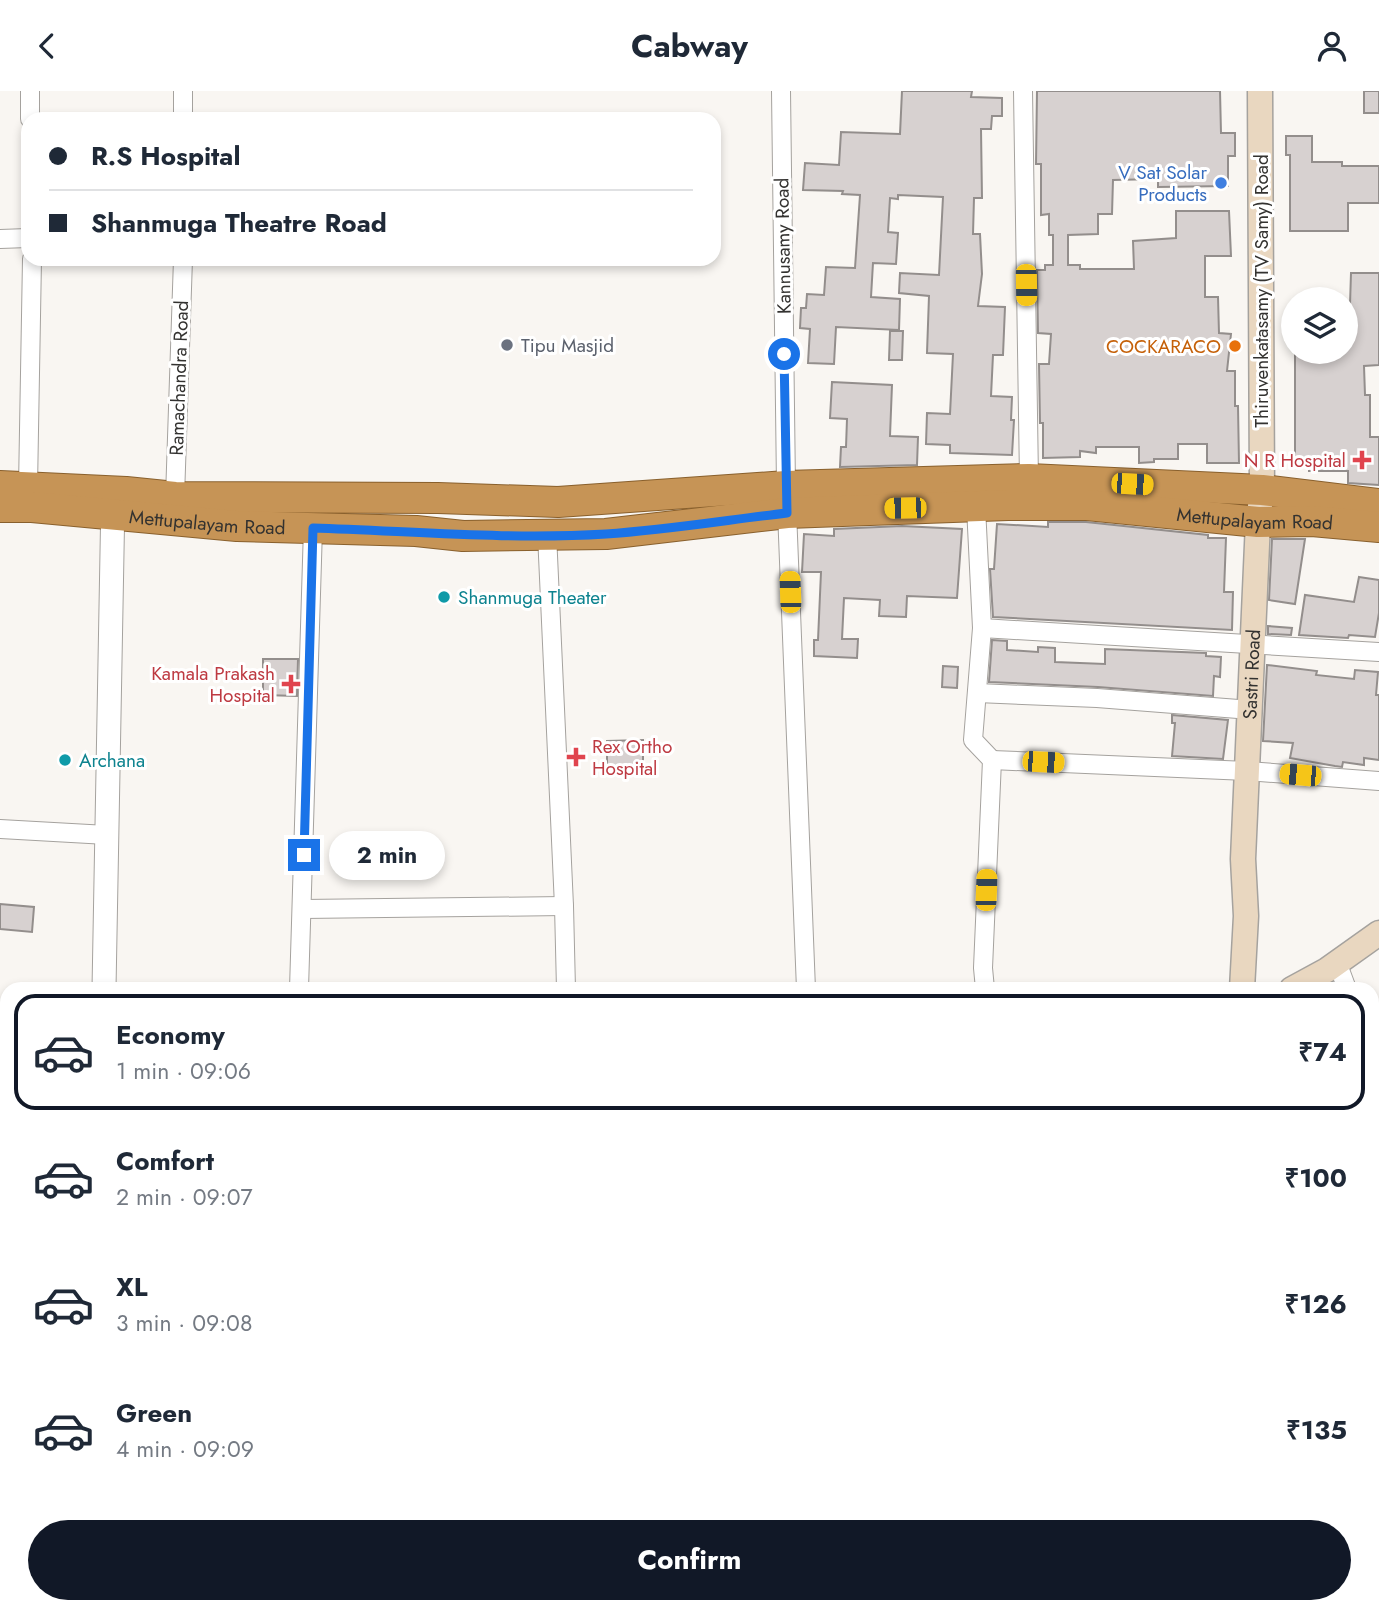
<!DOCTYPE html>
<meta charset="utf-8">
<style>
:root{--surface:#fff;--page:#f6f6f7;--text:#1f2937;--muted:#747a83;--line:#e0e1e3;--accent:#111827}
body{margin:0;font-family:Jost,sans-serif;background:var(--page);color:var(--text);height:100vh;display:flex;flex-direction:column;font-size:26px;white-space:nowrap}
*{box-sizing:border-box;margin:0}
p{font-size:23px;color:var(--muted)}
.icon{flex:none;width:38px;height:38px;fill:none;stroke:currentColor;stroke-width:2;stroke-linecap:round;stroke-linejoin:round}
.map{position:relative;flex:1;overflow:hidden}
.drawer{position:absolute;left:0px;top:891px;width:1379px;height:632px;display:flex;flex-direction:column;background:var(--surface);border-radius:21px 21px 0 0;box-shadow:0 4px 10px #0003}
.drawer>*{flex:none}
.guide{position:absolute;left:21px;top:21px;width:700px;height:154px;border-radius:21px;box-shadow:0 4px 10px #0003;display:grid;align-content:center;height:154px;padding:0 28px;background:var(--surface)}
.fabs{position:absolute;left:1281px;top:196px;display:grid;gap:14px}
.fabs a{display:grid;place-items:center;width:77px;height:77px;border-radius:50%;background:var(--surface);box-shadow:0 4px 10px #0003;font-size:35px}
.end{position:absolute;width:32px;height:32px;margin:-16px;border:9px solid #1a73e8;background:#fff;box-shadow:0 0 0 4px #fff}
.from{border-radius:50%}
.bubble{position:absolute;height:49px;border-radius:24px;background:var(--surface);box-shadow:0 4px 10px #0003;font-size:23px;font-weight:700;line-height:49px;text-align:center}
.car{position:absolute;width:21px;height:42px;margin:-21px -10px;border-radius:9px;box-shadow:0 0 5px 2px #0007;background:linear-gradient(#f5c518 24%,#345 0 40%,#f5c518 0 76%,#345 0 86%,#f5c518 0)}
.guide b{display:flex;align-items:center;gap:24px;height:66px;font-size:26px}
.guide b+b{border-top:2px solid var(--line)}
.guide i{width:18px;height:18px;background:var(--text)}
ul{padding:12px 0 0;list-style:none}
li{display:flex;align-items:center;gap:21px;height:116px;margin:0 14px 10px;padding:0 14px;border:4px solid transparent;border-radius:21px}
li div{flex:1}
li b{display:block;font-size:26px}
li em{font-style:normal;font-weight:700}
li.selected{border-color:var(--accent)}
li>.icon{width:63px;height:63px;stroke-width:1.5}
.primary-button{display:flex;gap:14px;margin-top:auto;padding:14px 28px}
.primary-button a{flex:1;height:80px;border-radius:42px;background:var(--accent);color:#fff;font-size:28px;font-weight:700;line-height:80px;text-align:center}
header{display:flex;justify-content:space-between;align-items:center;height:91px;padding:0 28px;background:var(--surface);font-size:32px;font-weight:700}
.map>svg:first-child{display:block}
</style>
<header><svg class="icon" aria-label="back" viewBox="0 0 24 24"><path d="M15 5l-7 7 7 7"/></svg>Cabway<svg class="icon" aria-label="person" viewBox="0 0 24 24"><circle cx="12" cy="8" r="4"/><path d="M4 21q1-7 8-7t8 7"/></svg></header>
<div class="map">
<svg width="1379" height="1521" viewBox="0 0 1379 1521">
<rect width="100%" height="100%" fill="#f9f6f2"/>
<g fill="#efe9de">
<path d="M1379,1055V1283L1372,1286V1056Z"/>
<path d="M1379,1488V1521H1272L1290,1516H1372V1490Z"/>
<path d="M356,1516H769L754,1521H346Z"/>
</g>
<g fill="#d7d1d0" stroke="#938e8c" stroke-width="2">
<path d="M902,0H972L971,6L1002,7V25H992L991,38H981L982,107H974L973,143H980L982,183L978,215L1005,216L1003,264H993L991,305L1012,306L1011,329H1014L1012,364L950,362V354L926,353L927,322L950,323L953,263L927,262L929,205L899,202L900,182L939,184L943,106L898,104V108L890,107L888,141L898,142L896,173L873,172L871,206L900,208L899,239L836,236L834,273L808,272L810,238L800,237L801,217H806L807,203L824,204L826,176L855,177L860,104L842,103L843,100L803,99L805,72L839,74L841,41L900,43Z"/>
<path d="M1037,0H1220L1221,42H1235V65H1228V95L1158,96V88L1113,89L1112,123H1098V143L1068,144V174H1080V178H1134L1133,150L1176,147V120H1229L1231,165H1205V206H1218L1219,242L1231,243L1227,280H1235V315H1238L1239,372H1207V353H1178V368H1154V371L1139,372V356H1096V362L1080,360V366L1043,367V332H1040L1039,273H1049L1051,243L1038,242L1037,179H1045V174H1053V144H1049V123L1041,124V73H1036Z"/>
<rect x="1364" y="0" width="15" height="22"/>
<path d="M1286,45H1312V71H1342V75H1379V112H1348V140H1290V64H1286Z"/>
<path d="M1351,182H1379V274L1364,275L1365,304H1370V346H1379V394L1348,392V380H1309V370H1295V261H1346V245H1349Z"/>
<path d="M890,240H903L902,269H889Z"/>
<path d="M832,291L892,294L890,345L918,346L917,374L840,376L841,356H846L847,328L830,327Z"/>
<path d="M1048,431H1086L1208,444V447H1226L1224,501H1233L1232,539L993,526L990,478H994L997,433L1048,436Z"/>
<path d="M902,435L962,438L957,507L907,505L906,526L879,525L880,509L844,507L842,548H858L857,567L814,565V549H818L821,481H802L804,443L834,445V438Z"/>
<path d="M1272,448H1305L1295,513L1269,509Z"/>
<path d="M1359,486L1379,489V522L1375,546L1349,544L1348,547L1299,544L1305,504L1354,511Z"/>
<path d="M1268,535L1292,537L1291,544L1268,543Z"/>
<path d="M992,549L1007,550V559L1038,561V556L1055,557V571L1105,573V558L1206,562V565L1221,566L1220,586L1214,585L1213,605L1098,596L989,591Z"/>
<path d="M263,568H298L297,605L263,604Z"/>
<path d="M1267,574L1317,580L1316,584L1354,588L1355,579L1378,581L1376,604H1379V669L1364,667V674L1343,671L1342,676L1335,675L1290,667L1293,652L1263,650Z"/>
<path d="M943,575L958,576L957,597L942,596Z"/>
<path d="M1172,624L1228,629L1223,668L1172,665L1175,632H1172Z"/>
<path d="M643,649V681L607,682V650Z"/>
<path d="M0,813L34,816L32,841L0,838Z"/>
</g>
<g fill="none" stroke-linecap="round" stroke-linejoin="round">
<defs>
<g id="service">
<path d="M378,1521L387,1516"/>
<path d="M691,1521L705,1516"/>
</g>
<g id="minor">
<path d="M30,0V28"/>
<path d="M183,0V28"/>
<path d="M781,0L786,395L806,898"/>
<path d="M1023,0L1029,388"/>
<path d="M0,148L28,147"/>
<path d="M28,396L32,168"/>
<path d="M175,406L183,168"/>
<path d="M976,416L982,537L973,649L992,669L983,877L985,898"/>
<path d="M547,443L564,815L566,898"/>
<path d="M982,537L1379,561"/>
<path d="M977,602L1097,607L1251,619"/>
<path d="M992,669L1247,680L1379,690"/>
<path d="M0,738L107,744"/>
<path d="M303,818L564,815"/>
<path d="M1337,871L1347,898"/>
<path d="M299,898L313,437"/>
<path d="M1372,964L1379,983"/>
<path d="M0,982H7"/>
<path d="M1372,1136H1379"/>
<path d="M1358,1516V1521"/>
</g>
<g id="tertiary">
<path d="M104,898L113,407"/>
<path d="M79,1521V1516"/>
</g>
<g id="secondary">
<path id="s1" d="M1242,898L1246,825L1243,768L1258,431L1262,399L1260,0"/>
<path d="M1292,898L1327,879L1379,842"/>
<path d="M1211,1516L1212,1521"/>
<path d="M286,1521L295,1516"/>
<path d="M330,1521L339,1516"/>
</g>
<g id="trunk">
<path d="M0,395L126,401L175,406L438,407L558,411L786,395L1029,388L1262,399L1379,413"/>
<path id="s2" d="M0,416H32L237,435L416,440L463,445L606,443L787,422L1008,414H1087L1258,431L1312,430L1379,436"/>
</g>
</defs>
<use href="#service" stroke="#a5a29e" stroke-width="11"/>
<use href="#minor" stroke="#a5a29e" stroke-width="20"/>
<use href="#tertiary" stroke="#a5a29e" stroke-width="25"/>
<use href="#secondary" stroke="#a5a29e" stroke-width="27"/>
<use href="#trunk" stroke="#89602d" stroke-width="32"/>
<use href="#service" stroke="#fff" stroke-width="9"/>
<use href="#minor" stroke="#fff" stroke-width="18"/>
<use href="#tertiary" stroke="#fff" stroke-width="23"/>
<use href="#secondary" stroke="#e9d7c0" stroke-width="24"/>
<use href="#trunk" stroke="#c69456" stroke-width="30"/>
<defs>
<g id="rail">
<path d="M1372,1312L1379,1309"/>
<path d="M1372,1323L1379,1321"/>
<path d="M795,1521L810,1516"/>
<path d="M825,1521L840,1516"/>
</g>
</defs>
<use href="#rail" stroke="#4c4b49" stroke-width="7"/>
<use href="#rail" stroke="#fff" stroke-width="4.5" stroke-dasharray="13" stroke-linecap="butt"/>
</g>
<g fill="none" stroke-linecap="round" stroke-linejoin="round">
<path stroke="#1a73e8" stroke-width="9" d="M304,764L313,437C411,440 508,449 606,443C667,439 727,429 787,422L784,263"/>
</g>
<circle fill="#3f7fe0" stroke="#fff" stroke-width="2.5" cx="1221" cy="92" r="7"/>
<circle fill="#6b7280" stroke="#fff" stroke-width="2.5" cx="507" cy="254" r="7"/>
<circle fill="#e8710a" stroke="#fff" stroke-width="2.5" cx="1235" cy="255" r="7"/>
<g fill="#e0444e" stroke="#fff" stroke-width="2.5">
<path d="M1358.5 358.5h7v7h7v7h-7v7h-7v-7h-7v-7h7z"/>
<path d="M287.5 582.5h7v7h7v7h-7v7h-7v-7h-7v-7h7z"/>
<path d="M572.5 655.5h7v7h7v7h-7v7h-7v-7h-7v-7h7z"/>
</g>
<g fill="#0f9aa8" stroke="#fff" stroke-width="2.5">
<circle cx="444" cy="506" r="7"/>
<circle cx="65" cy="669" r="7"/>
</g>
<g text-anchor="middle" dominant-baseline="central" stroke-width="6" stroke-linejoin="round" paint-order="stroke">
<g font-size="19" fill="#366cbe" stroke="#fff" text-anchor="end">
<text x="1207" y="81">V Sat Solar<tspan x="1207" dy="22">Products</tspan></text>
</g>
<g font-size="19" fill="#333230" stroke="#fff">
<text transform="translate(783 155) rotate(-91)">Kannusamy Road</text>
<text transform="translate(1261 200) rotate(-90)">Thiruvenkatasamy (TV Samy) Road</text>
<text transform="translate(179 287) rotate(-88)">Ramachandra Road</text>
<text stroke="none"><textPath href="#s2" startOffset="1258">Mettupalayam Road</textPath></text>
<text stroke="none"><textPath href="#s2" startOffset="208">Mettupalayam Road</textPath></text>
<text stroke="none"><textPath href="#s1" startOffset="315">Sastri Road</textPath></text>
</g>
<g font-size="19" fill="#5b616d" stroke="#fff" text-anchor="start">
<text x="521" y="254">Tipu Masjid</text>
</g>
<g font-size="19" fill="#c56008" stroke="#fff" text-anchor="end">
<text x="1221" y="255">COCKARACO</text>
</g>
<g font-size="19" fill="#be3a42" stroke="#fff" text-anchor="end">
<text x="1346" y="369">N R Hospital</text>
<text x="275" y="582">Kamala Prakash<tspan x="275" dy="22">Hospital</tspan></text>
<text x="592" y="655" text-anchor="start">Rex Ortho<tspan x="592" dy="22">Hospital</tspan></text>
</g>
<g font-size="19" fill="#0d838f" stroke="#fff" text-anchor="start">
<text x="458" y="506">Shanmuga Theater</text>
<text x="79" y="669">Archana</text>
</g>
</g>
</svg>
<div class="fabs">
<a><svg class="icon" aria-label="layers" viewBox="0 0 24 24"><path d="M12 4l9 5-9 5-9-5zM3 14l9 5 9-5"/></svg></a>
</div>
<i class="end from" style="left:784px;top:263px"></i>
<i class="end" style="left:304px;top:764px"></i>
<div class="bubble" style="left:329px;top:740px;width:116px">2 min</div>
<i class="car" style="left:1026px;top:194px;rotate:179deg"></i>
<i class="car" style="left:1132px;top:393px;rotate:93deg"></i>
<i class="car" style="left:905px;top:417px;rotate:269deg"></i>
<i class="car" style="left:790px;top:501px;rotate:358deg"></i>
<i class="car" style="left:1043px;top:671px;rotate:93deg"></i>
<i class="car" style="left:1300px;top:684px;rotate:275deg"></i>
<i class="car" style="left:986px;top:799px;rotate:2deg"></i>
<div class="guide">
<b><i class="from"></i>R.S Hospital</b>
<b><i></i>Shanmuga Theatre Road</b>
</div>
<section class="drawer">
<ul>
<li class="selected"><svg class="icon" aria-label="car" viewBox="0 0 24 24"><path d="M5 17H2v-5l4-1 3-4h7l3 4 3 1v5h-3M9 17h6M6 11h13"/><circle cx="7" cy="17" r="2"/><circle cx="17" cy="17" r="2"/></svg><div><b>Economy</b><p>1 min · 09:06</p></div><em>₹74</em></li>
<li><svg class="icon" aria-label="car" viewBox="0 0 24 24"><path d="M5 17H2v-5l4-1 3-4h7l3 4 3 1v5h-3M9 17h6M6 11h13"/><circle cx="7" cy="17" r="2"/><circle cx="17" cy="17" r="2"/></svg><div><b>Comfort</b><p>2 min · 09:07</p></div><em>₹100</em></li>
<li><svg class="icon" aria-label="car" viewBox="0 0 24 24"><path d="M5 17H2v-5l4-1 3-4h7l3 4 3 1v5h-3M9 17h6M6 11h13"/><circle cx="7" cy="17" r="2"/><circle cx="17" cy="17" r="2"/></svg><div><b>XL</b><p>3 min · 09:08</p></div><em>₹126</em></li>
<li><svg class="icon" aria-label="car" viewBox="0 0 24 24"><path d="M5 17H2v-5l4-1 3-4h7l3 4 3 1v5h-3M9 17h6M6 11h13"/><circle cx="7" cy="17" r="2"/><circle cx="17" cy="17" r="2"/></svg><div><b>Green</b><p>4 min · 09:09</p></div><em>₹135</em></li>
</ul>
<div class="primary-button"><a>Confirm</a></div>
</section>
</div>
